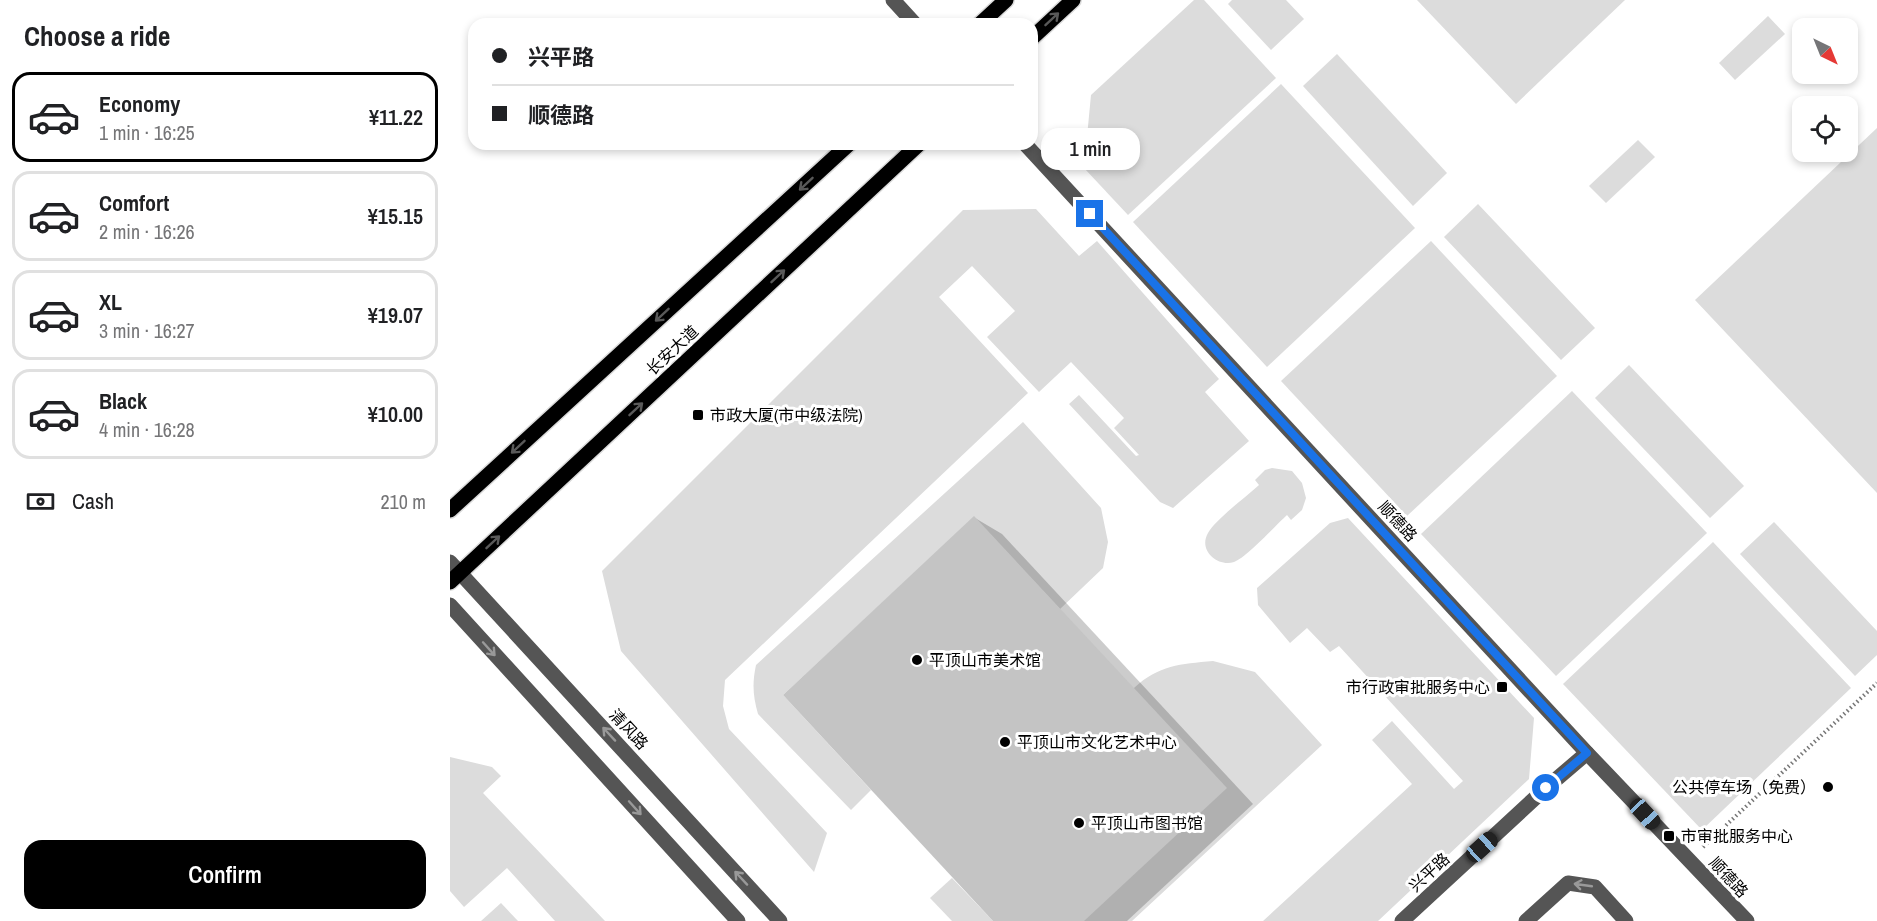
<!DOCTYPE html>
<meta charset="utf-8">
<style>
:root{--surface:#fff;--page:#f6f6f6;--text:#202124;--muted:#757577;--line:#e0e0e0;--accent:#000}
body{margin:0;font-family:"Archivo Narrow","Noto Sans SC",sans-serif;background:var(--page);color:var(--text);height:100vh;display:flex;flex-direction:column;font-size:22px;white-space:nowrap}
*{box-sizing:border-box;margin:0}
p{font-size:20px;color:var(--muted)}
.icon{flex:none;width:33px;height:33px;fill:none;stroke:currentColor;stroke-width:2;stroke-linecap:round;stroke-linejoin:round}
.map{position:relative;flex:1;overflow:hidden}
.side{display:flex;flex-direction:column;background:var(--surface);width:450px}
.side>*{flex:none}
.hud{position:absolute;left:18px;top:18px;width:570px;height:132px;border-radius:18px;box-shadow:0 3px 9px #0003;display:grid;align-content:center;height:132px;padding:0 24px;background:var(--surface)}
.needle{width:39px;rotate:137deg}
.controls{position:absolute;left:1342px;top:18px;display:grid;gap:12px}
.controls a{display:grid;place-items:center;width:66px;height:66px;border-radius:12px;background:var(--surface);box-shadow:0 3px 9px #0003;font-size:30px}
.end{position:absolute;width:27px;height:27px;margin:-14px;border:8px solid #1a73e8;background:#fff;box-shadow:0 0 0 3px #fff}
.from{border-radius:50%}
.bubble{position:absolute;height:42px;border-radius:18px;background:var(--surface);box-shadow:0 3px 9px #0003;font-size:20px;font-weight:600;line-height:42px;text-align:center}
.car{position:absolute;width:18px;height:36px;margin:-18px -9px;border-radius:8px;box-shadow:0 0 4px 2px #0007;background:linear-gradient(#222 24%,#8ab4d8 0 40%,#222 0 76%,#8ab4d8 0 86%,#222 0)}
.hud b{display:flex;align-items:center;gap:21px;height:57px;font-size:22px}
.hud b+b{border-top:2px solid var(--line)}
.hud i{width:15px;height:15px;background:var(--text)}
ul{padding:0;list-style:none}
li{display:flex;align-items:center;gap:18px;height:90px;margin:0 12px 9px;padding:0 12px;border:3px solid var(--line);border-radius:18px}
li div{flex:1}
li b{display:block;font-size:22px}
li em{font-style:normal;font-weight:600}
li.active{border-color:var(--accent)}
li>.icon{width:54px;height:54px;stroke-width:1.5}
h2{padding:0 24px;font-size:27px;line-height:72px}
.pay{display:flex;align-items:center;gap:15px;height:66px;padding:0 24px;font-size:22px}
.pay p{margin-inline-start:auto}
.button{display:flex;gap:12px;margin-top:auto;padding:12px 24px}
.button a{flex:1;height:69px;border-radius:18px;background:var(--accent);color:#fff;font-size:24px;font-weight:600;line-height:69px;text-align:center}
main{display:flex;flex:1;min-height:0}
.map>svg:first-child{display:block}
</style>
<main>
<section class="side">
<h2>Choose a ride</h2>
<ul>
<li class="active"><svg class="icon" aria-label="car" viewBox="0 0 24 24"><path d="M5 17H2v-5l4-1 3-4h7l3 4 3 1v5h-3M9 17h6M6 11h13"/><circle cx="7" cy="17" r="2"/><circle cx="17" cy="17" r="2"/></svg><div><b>Economy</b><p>1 min · 16:25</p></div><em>¥11.22</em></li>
<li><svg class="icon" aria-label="car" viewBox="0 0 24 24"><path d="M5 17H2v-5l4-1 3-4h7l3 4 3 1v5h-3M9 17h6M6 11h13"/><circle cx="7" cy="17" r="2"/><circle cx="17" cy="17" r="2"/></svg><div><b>Comfort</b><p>2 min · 16:26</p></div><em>¥15.15</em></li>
<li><svg class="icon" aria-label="car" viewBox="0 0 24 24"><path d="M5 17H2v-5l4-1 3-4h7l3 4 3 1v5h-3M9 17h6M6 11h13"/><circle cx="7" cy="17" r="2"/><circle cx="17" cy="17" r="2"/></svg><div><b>XL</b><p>3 min · 16:27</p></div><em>¥19.07</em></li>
<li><svg class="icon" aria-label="car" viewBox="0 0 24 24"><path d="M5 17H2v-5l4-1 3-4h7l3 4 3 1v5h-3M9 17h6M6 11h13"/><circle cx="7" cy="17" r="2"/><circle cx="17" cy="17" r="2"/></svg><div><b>Black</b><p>4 min · 16:28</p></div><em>¥10.00</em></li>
</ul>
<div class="pay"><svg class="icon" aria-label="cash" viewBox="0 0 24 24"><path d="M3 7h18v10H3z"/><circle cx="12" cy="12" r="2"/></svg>Cash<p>210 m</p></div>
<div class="button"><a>Confirm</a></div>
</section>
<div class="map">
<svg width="1427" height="921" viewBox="0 0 1427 921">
<rect width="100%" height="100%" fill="#fff"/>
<g fill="#dcdcdc">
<path d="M744,0H754L826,78L678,215L634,168L641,95Z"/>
<path d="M782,0H836L854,19L821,50L778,4Z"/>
<path d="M967,0H1175L1066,104Z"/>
<path d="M1318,16L1335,34L1285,80L1269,63Z"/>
<path d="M887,54L997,173L963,206L853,86Z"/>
<path d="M831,84L965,228L817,367L683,222Z"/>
<path d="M1427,128V493L1245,300Z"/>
<path d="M1188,140L1205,157L1156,203L1139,186Z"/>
<path d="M1028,204L1145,328L1111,360L994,237Z"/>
<path d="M586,209L629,256L647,241L769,379L755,392L799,441L723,508L710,502L619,404L629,395L686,456L689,455L664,428L674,418L621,362L589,392L537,337L565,311L522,266L489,297L578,393L275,680L273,706L279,729L377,833L364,872L171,651L152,571L513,210Z"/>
<path d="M981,241L1107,376L957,516L831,381Z"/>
<path d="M1179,365L1294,486L1260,518L1145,398Z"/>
<path d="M1122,391L1257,533L1106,676L971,534Z"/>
<path d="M573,422L651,508L658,542L653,568L610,609L524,517L333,695L421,790L401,810L308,714C303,696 302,684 306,665Z"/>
<path d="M822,468L842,471L852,483L856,498L852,510L841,520L837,515C826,525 796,558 784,562C767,567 748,550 758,533C766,519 796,497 809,485L805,480L815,470Z"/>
<path d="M898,518L1084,718L1079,779L928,921H813L962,784L922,740L942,721L1004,789L1013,781L889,646L880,652L857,628L840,643L808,605L807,588L880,523Z"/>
<path d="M1324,522L1427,631V655L1405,676L1290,554Z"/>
<path d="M1263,542L1401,688L1252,830L1113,684Z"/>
<path d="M763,661L805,672L872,745L682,921H634L684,688C709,665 730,664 763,661Z"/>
<path d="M0,757L42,767L51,776L33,793L155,921H105L57,868L14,907L0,891Z"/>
<path d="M502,878L543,921H502L480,898Z"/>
<path d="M51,903L68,921H31Z"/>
</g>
<path fill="#0003" d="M525,518L552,534L803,804L677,921H545Z"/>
<path fill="#c4c4c4" d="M524,516L777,788L634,921H543L333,695Z"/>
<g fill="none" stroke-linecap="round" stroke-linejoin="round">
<defs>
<g id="major">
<path d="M530,24L556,0"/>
<path d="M582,38L623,0"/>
<path d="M0,510L399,144"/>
<path d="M0,582L469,144"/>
</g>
</defs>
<use href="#major" stroke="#dbdbdb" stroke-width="18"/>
<path stroke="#777" stroke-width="4" stroke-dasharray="1.5 3" stroke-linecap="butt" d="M1253,847L1427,683"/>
<g stroke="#555" stroke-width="15">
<path d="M443,0L465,24"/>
<path d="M575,144L1137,753L1297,921"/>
<path d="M0,562L330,921"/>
<path d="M0,605L288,921"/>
<path d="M952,921L1096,788L1137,753"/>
<path d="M1076,921L1118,883L1145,887L1176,921"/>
</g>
<use href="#major" stroke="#000" stroke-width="15"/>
</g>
<defs><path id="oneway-shaft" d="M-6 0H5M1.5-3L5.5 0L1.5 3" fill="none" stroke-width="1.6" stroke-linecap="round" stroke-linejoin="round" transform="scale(1.5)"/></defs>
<g stroke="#595959">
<use href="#oneway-shaft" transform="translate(602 19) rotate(-43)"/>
<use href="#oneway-shaft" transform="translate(356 184) rotate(137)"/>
<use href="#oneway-shaft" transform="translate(328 276) rotate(-43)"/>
<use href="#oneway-shaft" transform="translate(212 315) rotate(137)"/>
<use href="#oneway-shaft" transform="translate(186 409) rotate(-43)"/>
<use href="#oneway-shaft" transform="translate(68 447) rotate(137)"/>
<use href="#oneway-shaft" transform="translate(43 542) rotate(-43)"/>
</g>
<g stroke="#999">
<use href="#oneway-shaft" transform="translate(39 649) rotate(48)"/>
<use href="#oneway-shaft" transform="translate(159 734) rotate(-133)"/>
<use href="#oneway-shaft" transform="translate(185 808) rotate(48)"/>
<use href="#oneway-shaft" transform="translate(291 878) rotate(-133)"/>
<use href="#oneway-shaft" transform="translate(1133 885) rotate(-172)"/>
</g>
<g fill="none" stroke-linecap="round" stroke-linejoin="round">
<path stroke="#1a73e8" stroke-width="8" d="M640,214L1137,753L1096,788"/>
</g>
<g fill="#000" stroke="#fff" stroke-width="2">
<rect x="242" y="409" width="12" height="12" rx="3"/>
<circle cx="467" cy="660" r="6"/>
<rect x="1046" y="681" width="12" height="12" rx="3"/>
<circle cx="555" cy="742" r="6"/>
<circle cx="1378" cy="787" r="6"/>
<circle cx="629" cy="823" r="6"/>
<rect x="1213" y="830" width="12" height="12" rx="3"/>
</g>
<g text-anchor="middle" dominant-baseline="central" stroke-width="6" stroke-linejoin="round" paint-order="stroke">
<g font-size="16" fill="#000" stroke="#fff">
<text transform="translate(222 350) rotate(-43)">长安大道</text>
<text transform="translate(948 521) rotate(47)">顺德路</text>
<text transform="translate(179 729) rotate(47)">清风路</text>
<text transform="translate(979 872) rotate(-43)">兴平路</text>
<text transform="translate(1279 877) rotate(47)">顺德路</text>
</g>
<g font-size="16" fill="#000" stroke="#fff" text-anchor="start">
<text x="260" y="415">市政大厦(市中级法院)</text>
<text x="479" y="660">平顶山市美术馆</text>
<text x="1040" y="687" text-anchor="end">市行政审批服务中心</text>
<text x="567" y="742">平顶山市文化艺术中心</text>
<text x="1366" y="787" text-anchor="end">公共停车场（免费）</text>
<text x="641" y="823">平顶山市图书馆</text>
<text x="1231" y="836">市审批服务中心</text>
</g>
</g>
</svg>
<div class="controls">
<a><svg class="needle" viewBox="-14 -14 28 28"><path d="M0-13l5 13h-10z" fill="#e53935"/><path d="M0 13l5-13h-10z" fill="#757577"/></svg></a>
<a><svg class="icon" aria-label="locate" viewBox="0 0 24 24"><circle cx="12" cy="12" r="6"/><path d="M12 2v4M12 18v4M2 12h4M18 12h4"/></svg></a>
</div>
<i class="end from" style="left:1096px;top:788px"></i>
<i class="end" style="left:640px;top:214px"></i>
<div class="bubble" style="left:591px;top:128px;width:99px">1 min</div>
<i class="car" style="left:1195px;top:814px;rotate:137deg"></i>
<i class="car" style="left:1032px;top:847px;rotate:48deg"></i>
<div class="hud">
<b><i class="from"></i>兴平路</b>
<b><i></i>顺德路</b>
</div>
</div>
</main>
